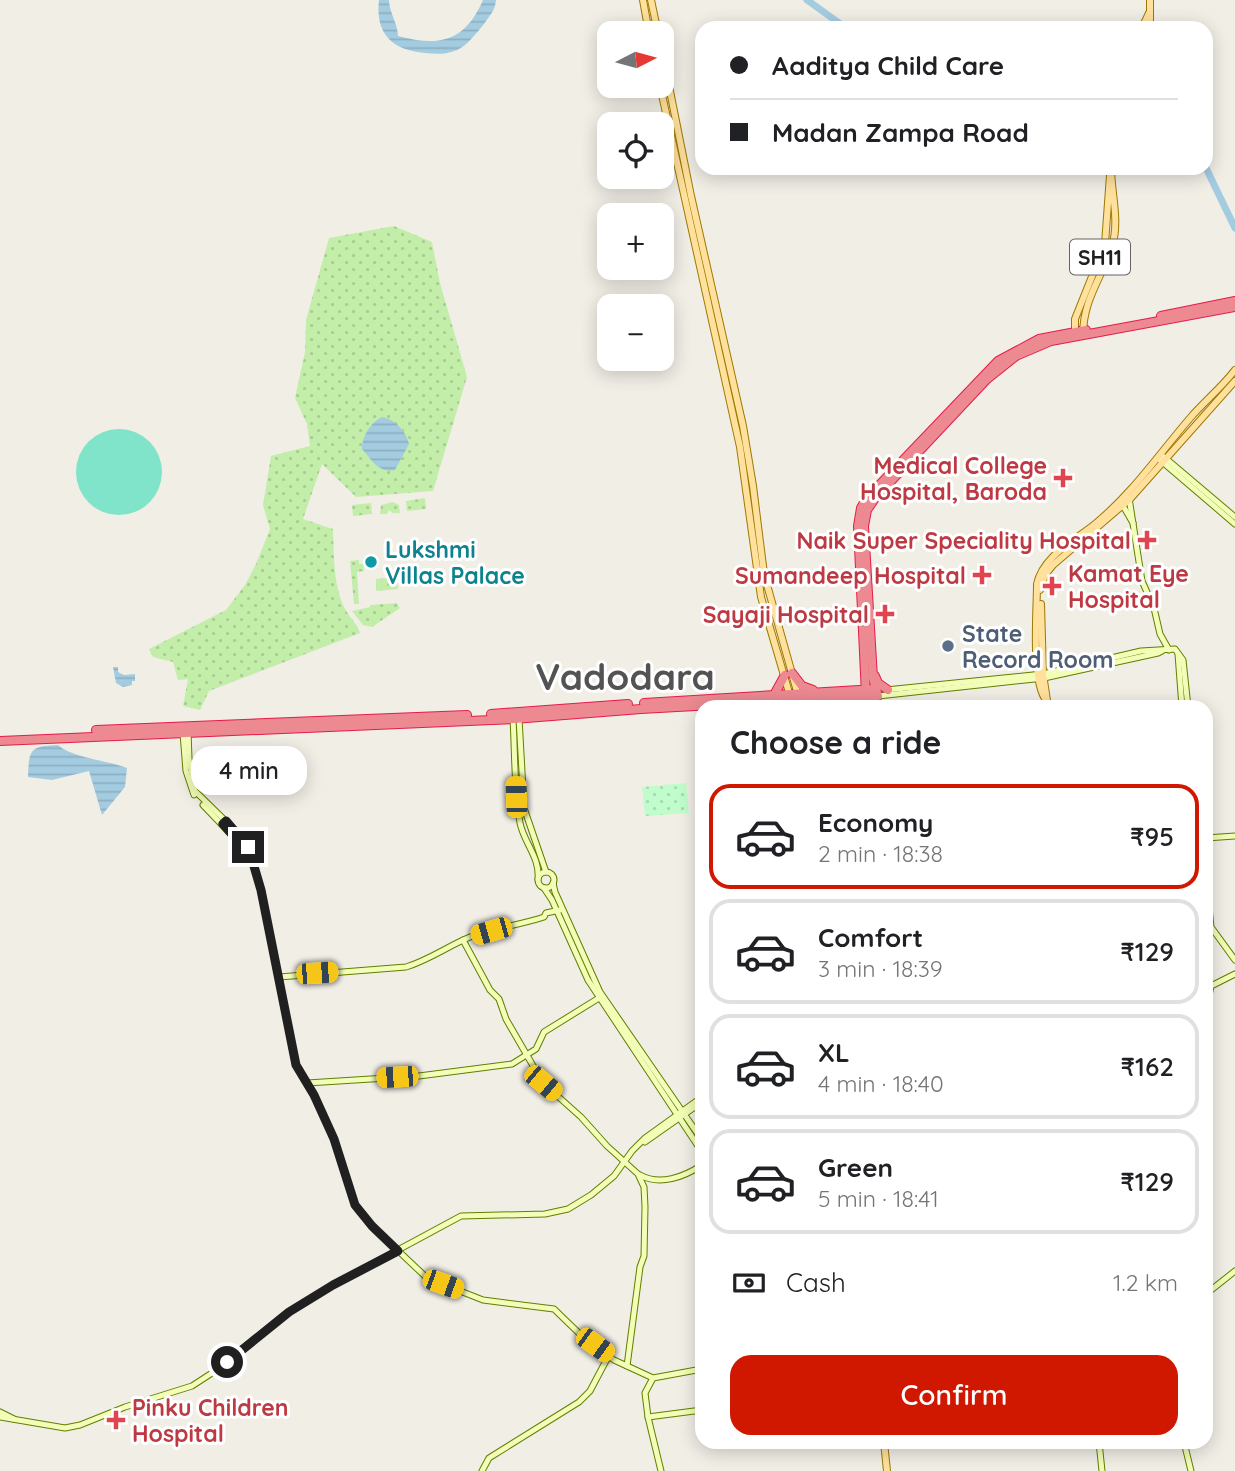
<!DOCTYPE html>
<meta charset="utf-8">
<style>
:root{--surface:#fff;--page:#f2f2f2;--text:#202124;--muted:#757577;--line:#e0e0e0;--accent:#d01700}
body{margin:0;font-family:Quicksand,sans-serif;background:var(--page);color:var(--text);height:100vh;display:flex;flex-direction:column;font-size:26px;white-space:nowrap}
*{box-sizing:border-box;margin:0}
p{font-size:23px;color:var(--muted)}
.icon{flex:none;width:38px;height:38px;fill:none;stroke:currentColor;stroke-width:2;stroke-linecap:round;stroke-linejoin:round}
.map{position:relative;flex:1;overflow:hidden}
.details{position:absolute;left:695px;top:700px;width:518px;height:749px;display:flex;flex-direction:column;background:var(--surface);border-radius:21px;box-shadow:0 4px 18px #0003}
.details>*{flex:none}
.hud{position:absolute;left:695px;top:21px;width:518px;height:154px;border-radius:21px;box-shadow:0 4px 18px #0003;display:grid;align-content:center;height:154px;padding:0 35px;background:var(--surface)}
.needle{width:46px;rotate:84deg}
.buttons{position:absolute;left:597px;top:21px;display:grid;gap:14px}
.buttons a{display:grid;place-items:center;width:77px;height:77px;border-radius:14px;background:var(--surface);box-shadow:0 4px 18px #0003;font-size:35px}
.end{position:absolute;width:32px;height:32px;margin:-16px;border:9px solid #202020;background:#fff;box-shadow:0 0 0 4px #fff}
.from{border-radius:50%}
.bubble{position:absolute;height:49px;border-radius:21px;background:var(--surface);box-shadow:0 4px 18px #0003;font-size:23px;font-weight:600;line-height:49px;text-align:center}
.car{position:absolute;width:21px;height:42px;margin:-21px -10px;border-radius:9px;box-shadow:0 0 5px 2px #0007;background:linear-gradient(#f5c518 24%,#345 0 40%,#f5c518 0 76%,#345 0 86%,#f5c518 0)}
.hud b{display:flex;align-items:center;gap:24px;height:66px;font-size:26px}
.hud b+b{border-top:2px solid var(--line)}
.hud i{width:18px;height:18px;background:var(--text)}
ul{padding:0;list-style:none}
li{display:flex;align-items:center;gap:21px;height:105px;margin:0 14px 10px;padding:0 21px;border:4px solid var(--line);border-radius:21px}
li div{flex:1}
li b{display:block;font-size:26px}
li em{font-style:normal;font-weight:600}
li.current{border-color:var(--accent)}
li>.icon{width:63px;height:63px;stroke-width:1.5}
h2{padding:0 35px;font-size:32px;line-height:84px}
.pay{display:flex;align-items:center;gap:18px;height:77px;padding:0 35px;font-size:26px}
.pay p{margin-inline-start:auto}
.cta{display:flex;gap:14px;margin-top:auto;padding:14px 35px}
.cta a{flex:1;height:80px;border-radius:21px;background:var(--accent);color:#fff;font-size:28px;font-weight:600;line-height:80px;text-align:center}
.map>svg:first-child{display:block}
</style>
<div class="map">
<svg width="1235" height="1471" viewBox="0 0 1235 1471">
<defs>
<pattern id="grass-dots" width="8" height="8" patternUnits="userSpaceOnUse" patternTransform="scale(1.75)"><rect width="8" height="8" fill="#c3eea9"/><path d="M2 2h.1M6 6h.1" fill="none" stroke="#a7cc91" stroke-width="1.8" stroke-linecap="round"/></pattern>
<pattern id="park-dots" width="8" height="8" patternUnits="userSpaceOnUse" patternTransform="scale(1.75)"><rect width="8" height="8" fill="#c1fdcc"/><path d="M2 2h.1M6 6h.1" fill="none" stroke="#a6d9af" stroke-width="1.8" stroke-linecap="round"/></pattern>
<pattern id="water-rules" width="6" height="5" patternUnits="userSpaceOnUse" patternTransform="scale(1.75)"><rect width="6" height="5" fill="#a4cce1"/><path d="M0 2.5h6" fill="none" stroke="#8dafc1"/></pattern>
</defs>
<rect width="100%" height="100%" fill="#f1eee6"/>
<g fill="url(#grass-dots)">
<path d="M394,226L432,242L440,283L467,377L433,491L356,497L322,464L303,519L333,529C334,555 333,585 345,609C350,618 357,623 360,633L209,691L200,710L183,706L188,679L178,680L173,662L153,657L149,649L226,610L245,585L256,564L270,529L263,505L271,456L310,446L307,424L295,398L305,352L306,320L329,238Z"/>
<path d="M425,498L426,509L407,511L406,501Z"/>
<path d="M393,502L399,505L400,513H393L389,510L387,514H380L381,505Z"/>
<path d="M371,503L372,514L353,516L352,505Z"/>
<path d="M359,560V564H363L364,571L357,572L359,604H354L350,561Z"/>
<path d="M397,577L398,589L376,591V579Z"/>
<path d="M397,603L400,608L372,627L363,625L352,611L370,607V605Z"/>
</g>
<path fill="url(#park-dots)" d="M686,783L689,813L645,816L642,787Z"/>
<circle fill="#7fe4c9" cx="119" cy="472" r="43"/>
<g fill="url(#water-rules)">
<path d="M379,0H389C389,12 398,24 398,36C439,47 465,42 483,0H496C495,11 490,15 484,24C477,32 467,46 457,50C446,55 436,54 425,53C393,50 375,35 379,0Z"/>
<path d="M382,417C395,419 406,431 409,444L395,470C379,474 371,459 362,449C362,436 371,422 382,417Z"/>
<path d="M113,667H118V672L124,675L135,674V681H132V685L123,687L116,683Z"/>
<path d="M58,745C73,758 106,760 127,768L125,787L102,815L89,771L52,780L28,777C29,749 30,746 58,745Z"/>
</g>
<g fill="none" stroke-linecap="round" stroke-linejoin="round">
<g stroke="#a4cce1" stroke-width="7">
<path d="M807,0L846,28"/>
<path d="M1206,168L1235,228"/>
</g>
<defs>
<g id="secondary">
<path d="M1164,457L1235,517"/>
<path d="M1159,459L1235,524"/>
<path d="M1129,498L1142,581L1154,608L1160,634L1169,650"/>
<path d="M1122,504L1133,523"/>
<path d="M1178,654L1182,707"/>
<path d="M886,690L1043,674L1141,651L1175,649L1183,660L1188,707"/>
<path d="M878,696L1044,678L1158,653L1162,651"/>
<path d="M519,718L524,808L546,872"/>
<path d="M513,719C515,753 514,788 520,823C524,843 540,857 538,879"/>
<path d="M188,730L189,759L195,791L241,836L248,847L261,890L296,1065L314,1095L334,1139L355,1205L372,1226L427,1278L483,1300L554,1309L586,1340L614,1360L653,1378L702,1369"/>
<path d="M183,733L186,771L194,795"/>
<path d="M203,805L249,853"/>
<path d="M1206,838L1235,836"/>
<circle cx="546" cy="880" r="8"/>
<path d="M1206,877L1211,927L1235,960"/>
<path d="M553,883L555,892L600,992L702,1140"/>
<path d="M544,888L552,900L588,980L702,1152"/>
<path d="M463,940L490,990L499,999L506,1019L543,1083L581,1117L607,1146L638,1174L644,1187L645,1207L644,1256L640,1267L627,1366"/>
<path d="M279,977L406,967C429,960 448,946 470,937C494,928 520,925 544,917L546,913L560,910"/>
<path d="M1206,1010L1211,986L1235,974"/>
<path d="M307,1083L419,1076L512,1064L536,1049L544,1032L599,998"/>
<path d="M645,1142L702,1102"/>
<path d="M640,1175C660,1186 684,1177 702,1165"/>
<path d="M1206,1294L1235,1271"/>
<path d="M653,1378L645,1393L648,1417L661,1471"/>
<path d="M0,1412L14,1419"/>
<path d="M0,1417L65,1428L80,1425L125,1407L192,1386L212,1373L289,1312L333,1285L461,1216L545,1214L568,1209L591,1195L614,1176L632,1151L645,1138L702,1097"/>
<path d="M648,1417L702,1410"/>
<path d="M1099,1442L1102,1471"/>
<path d="M1184,1442L1191,1471"/>
<path d="M482,1471L489,1458L579,1402L590,1391L609,1355"/>
</g>
<g id="primary">
<path d="M643,0L649,33"/>
<path d="M651,0L658,33"/>
<path d="M1142,28L1149,13"/>
<path d="M1148,28L1150,20V0"/>
<path d="M662,51L691,196L743,426L753,486L764,574L798,695"/>
<path d="M660,86L740,447L761,597L790,696"/>
<path d="M1083,335C1083,299 1102,278 1112,246C1120,221 1111,192 1111,168"/>
<path d="M1075,336V319L1105,244L1110,175"/>
<path d="M1040,590L1045,575L1053,565L1130,499L1235,381"/>
<path d="M1041,604L1043,674L1048,707"/>
<path d="M1046,700C1031,681 1037,611 1037,584C1043,556 1074,541 1095,524C1133,493 1159,454 1191,417C1205,401 1222,387 1235,370"/>
<path d="M884,1442L887,1471"/>
</g>
<g id="highway">
<path d="M1161,316L1235,301"/>
<path d="M792,673L802,686L813,690"/>
<path d="M875,676L878,683L888,690"/>
<path d="M774,695L785,675"/>
<path d="M866,695L858,526L861,508L866,499L998,361L1039,339L1086,330"/>
<path d="M644,703L876,689"/>
<path d="M491,714L628,704"/>
<path d="M96,730L467,715"/>
<path d="M0,741L514,719L641,709L878,696L873,678L864,526L867,510L876,497L987,379L1016,356L1051,341L1235,307"/>
</g>
</defs>
<use href="#secondary" stroke="#627e00" stroke-width="7"/>
<use href="#primary" stroke="#9c7a00" stroke-width="8"/>
<use href="#highway" stroke="#e51c4a" stroke-width="10"/>
<use href="#secondary" stroke="#f2fdb7" stroke-width="5"/>
<use href="#primary" stroke="#ffe09d" stroke-width="6"/>
<use href="#highway" stroke="#ec8991" stroke-width="8"/>
</g>
<g fill="none" stroke-linecap="round" stroke-linejoin="round">
<path stroke="#202020" stroke-width="9" d="M227,1362L289,1312L333,1285L398,1251L372,1226L355,1205L334,1139L314,1095L296,1065L261,890L251,856L223,824L226,821L248,847"/>
</g>
<g fill="#e0444e" stroke="#fff" stroke-width="2.5">
<path d="M1059.5 467.5h7v7h7v7h-7v7h-7v-7h-7v-7h7z"/>
<path d="M1143.5 529.5h7v7h7v7h-7v7h-7v-7h-7v-7h7z"/>
<path d="M978.5 564.5h7v7h7v7h-7v7h-7v-7h-7v-7h7z"/>
<path d="M1048.5 575.5h7v7h7v7h-7v7h-7v-7h-7v-7h7z"/>
<path d="M881.5 603.5h7v7h7v7h-7v7h-7v-7h-7v-7h7z"/>
<path d="M112.5 1409.5h7v7h7v7h-7v7h-7v-7h-7v-7h7z"/>
</g>
<circle fill="#0f9aa8" stroke="#fff" stroke-width="2.5" cx="371" cy="562" r="7"/>
<circle fill="#5c6f8a" stroke="#fff" stroke-width="2.5" cx="948" cy="646" r="7"/>
<g text-anchor="middle" dominant-baseline="central" stroke-width="6" stroke-linejoin="round" paint-order="stroke">
<rect fill="#fff" stroke="#636363" stroke-width="2" x="1070" y="239.5" width="60" height="35" rx="5"/>
<g font-size="21" font-weight="bold" fill="#202020">
<text x="1100" y="257">SH11</text>
</g>
<g font-size="23" font-weight="bold" fill="#be3a42" stroke="#fff" text-anchor="end">
<text x="1047" y="465">Medical College<tspan x="1047" dy="26">Hospital, Baroda</tspan></text>
<text x="1131" y="540">Naik Super Speciality Hospital</text>
<text x="1068" y="573" text-anchor="start">Kamat Eye<tspan x="1068" dy="26">Hospital</tspan></text>
<text x="966" y="575">Sumandeep Hospital</text>
<text x="869" y="614">Sayaji Hospital</text>
<text x="132" y="1407" text-anchor="start">Pinku Children<tspan x="132" dy="26">Hospital</tspan></text>
</g>
<g font-size="23" font-weight="bold" fill="#0d838f" stroke="#fff" text-anchor="start">
<text x="385" y="549">Lukshmi<tspan x="385" dy="26">Villas Palace</tspan></text>
</g>
<g font-size="23" font-weight="bold" fill="#4e5e75" stroke="#fff" text-anchor="start">
<text x="962" y="633">State<tspan x="962" dy="26">Record Room</tspan></text>
</g>
<g font-size="37" font-weight="bold" fill="#535353" stroke="#fff">
<text x="625" y="676">Vadodara</text>
</g>
</g>
</svg>
<div class="buttons">
<a><svg class="needle" viewBox="-14 -14 28 28"><path d="M0-13l5 13h-10z" fill="#e53935"/><path d="M0 13l5-13h-10z" fill="#757577"/></svg></a>
<a><svg class="icon" aria-label="locate" viewBox="0 0 24 24"><circle cx="12" cy="12" r="6"/><path d="M12 2v4M12 18v4M2 12h4M18 12h4"/></svg></a>
<a>+</a>
<a>−</a>
</div>
<i class="end from" style="left:227px;top:1362px"></i>
<i class="end" style="left:248px;top:847px"></i>
<div class="bubble" style="left:191px;top:746px;width:116px">4 min</div>
<i class="car" style="left:516px;top:797px;rotate:358deg"></i>
<i class="car" style="left:491px;top:931px;rotate:254deg"></i>
<i class="car" style="left:317px;top:973px;rotate:86deg"></i>
<i class="car" style="left:397px;top:1077px;rotate:267deg"></i>
<i class="car" style="left:543px;top:1083px;rotate:130deg"></i>
<i class="car" style="left:443px;top:1284px;rotate:110deg"></i>
<i class="car" style="left:595px;top:1345px;rotate:126deg"></i>
<div class="hud">
<b><i class="from"></i>Aaditya Child Care</b>
<b><i></i>Madan Zampa Road</b>
</div>
<section class="details">
<h2>Choose a ride</h2>
<ul>
<li class="current"><svg class="icon" aria-label="car" viewBox="0 0 24 24"><path d="M5 17H2v-5l4-1 3-4h7l3 4 3 1v5h-3M9 17h6M6 11h13"/><circle cx="7" cy="17" r="2"/><circle cx="17" cy="17" r="2"/></svg><div><b>Economy</b><p>2 min · 18:38</p></div><em>₹95</em></li>
<li><svg class="icon" aria-label="car" viewBox="0 0 24 24"><path d="M5 17H2v-5l4-1 3-4h7l3 4 3 1v5h-3M9 17h6M6 11h13"/><circle cx="7" cy="17" r="2"/><circle cx="17" cy="17" r="2"/></svg><div><b>Comfort</b><p>3 min · 18:39</p></div><em>₹129</em></li>
<li><svg class="icon" aria-label="car" viewBox="0 0 24 24"><path d="M5 17H2v-5l4-1 3-4h7l3 4 3 1v5h-3M9 17h6M6 11h13"/><circle cx="7" cy="17" r="2"/><circle cx="17" cy="17" r="2"/></svg><div><b>XL</b><p>4 min · 18:40</p></div><em>₹162</em></li>
<li><svg class="icon" aria-label="car" viewBox="0 0 24 24"><path d="M5 17H2v-5l4-1 3-4h7l3 4 3 1v5h-3M9 17h6M6 11h13"/><circle cx="7" cy="17" r="2"/><circle cx="17" cy="17" r="2"/></svg><div><b>Green</b><p>5 min · 18:41</p></div><em>₹129</em></li>
</ul>
<div class="pay"><svg class="icon" aria-label="cash" viewBox="0 0 24 24"><path d="M3 7h18v10H3z"/><circle cx="12" cy="12" r="2"/></svg>Cash<p>1.2 km</p></div>
<div class="cta"><a>Confirm</a></div>
</section>
</div>
